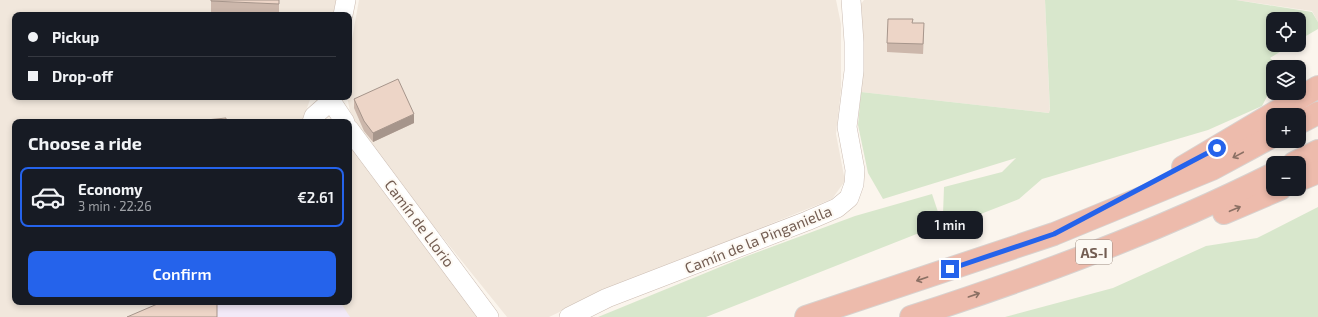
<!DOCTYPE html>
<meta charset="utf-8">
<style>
:root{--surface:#171b24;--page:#20242c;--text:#f1f3f6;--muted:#9ea1a6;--line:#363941;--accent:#2563eb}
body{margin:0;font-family:"Exo 2",sans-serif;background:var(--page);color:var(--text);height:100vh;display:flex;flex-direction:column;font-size:15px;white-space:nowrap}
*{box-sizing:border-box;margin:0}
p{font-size:13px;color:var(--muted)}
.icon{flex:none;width:22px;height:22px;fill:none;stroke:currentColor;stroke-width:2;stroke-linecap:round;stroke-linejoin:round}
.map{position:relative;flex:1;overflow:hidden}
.drawer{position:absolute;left:12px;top:119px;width:340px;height:186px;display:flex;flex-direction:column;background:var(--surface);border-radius:8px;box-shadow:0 2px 6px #0003}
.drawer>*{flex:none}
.top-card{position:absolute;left:12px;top:12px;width:340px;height:88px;border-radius:8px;box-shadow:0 2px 6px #0003;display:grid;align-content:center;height:88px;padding:0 16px;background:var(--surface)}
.buttons{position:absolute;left:1266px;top:12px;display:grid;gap:8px}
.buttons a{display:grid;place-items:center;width:40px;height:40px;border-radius:8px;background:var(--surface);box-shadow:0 2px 6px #0003;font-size:20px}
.end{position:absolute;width:18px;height:18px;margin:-9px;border:5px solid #2563eb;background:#fff;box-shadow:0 0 0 2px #fff}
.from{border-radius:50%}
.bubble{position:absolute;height:28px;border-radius:8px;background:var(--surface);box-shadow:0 2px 6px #0003;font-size:13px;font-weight:600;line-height:28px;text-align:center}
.top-card b{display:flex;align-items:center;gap:14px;height:38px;font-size:15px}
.top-card b+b{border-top:1px solid var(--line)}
.top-card i{width:10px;height:10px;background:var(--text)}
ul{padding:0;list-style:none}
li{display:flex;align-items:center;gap:12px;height:60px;margin:0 8px 6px;padding:0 8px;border:2px solid transparent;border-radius:8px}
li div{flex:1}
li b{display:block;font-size:15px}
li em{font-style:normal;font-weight:600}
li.current{border-color:var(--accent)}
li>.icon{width:36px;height:36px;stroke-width:1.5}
h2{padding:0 16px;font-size:18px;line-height:48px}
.action{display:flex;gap:8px;margin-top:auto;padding:8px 16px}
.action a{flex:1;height:46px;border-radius:8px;background:var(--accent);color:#fff;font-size:16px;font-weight:600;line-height:46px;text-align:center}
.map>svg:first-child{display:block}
</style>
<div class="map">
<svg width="1318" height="317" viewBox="0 0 1318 317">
<rect width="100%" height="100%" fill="#fbf5ed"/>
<g fill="#f1e7dc">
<path d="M0,0H337L333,15H15V97H311L302,122H15V302H349V144L351,143L477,317H0Z"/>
<path d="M359,0H836L841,24V90L836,134L845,181L832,199L606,290L549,317H507L368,145L350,111L347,97H349V56Z"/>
<path d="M864,0H1045L1050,113L861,92L860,5Z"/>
<path d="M1236,0H1318V22L1312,11Z"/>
</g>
<path fill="#f2e9f7" d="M164,302H340L350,317H135Z"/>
<g fill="#d8e7cc">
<path d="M1045,0H1236L1312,12L1318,22V29L1299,40V19H1273V45H1291L1270,58L1280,67H1273V85L1262,106L1208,130L1042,179L1019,199L978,215L943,214L944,187L1002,172L1016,158L883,199L868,173L858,125L861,92L1049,113L1050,110Z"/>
<path d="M932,194L942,224L706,317H598L747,256L855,216Z"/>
<path d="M1318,207V317H1005L1113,288L1206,246L1257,238Z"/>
</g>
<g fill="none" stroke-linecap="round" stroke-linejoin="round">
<defs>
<g id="minor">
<path d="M343,15L346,0"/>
<path d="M331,97V101L345,122"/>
<path d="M312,122L314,116L331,101"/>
<path d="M349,129L489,317"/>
<path d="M569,317L607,298L807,221L837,208L849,198L854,184L855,170L847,127L854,71V42L851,0"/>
</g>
<g id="highway">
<path d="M1299,123L1318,113"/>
<path d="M1294,163L1318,151"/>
<path d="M1183,167L1318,87"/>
<path d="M1299,180L1318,172"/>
<path d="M1224,213L1280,189"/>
<path d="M806,317L1054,234L1212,169L1273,136"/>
<path d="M911,317C1034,277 1157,232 1273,174"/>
</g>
</defs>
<use href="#minor" stroke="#ccbdb3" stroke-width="20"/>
<use href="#highway" stroke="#d8d2cf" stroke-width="24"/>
<use href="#minor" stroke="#fff" stroke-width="19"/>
<use href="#highway" stroke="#edbbac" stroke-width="22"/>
</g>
<g fill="#ccb7ab">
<path d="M211,0H279V15H241L211,14Z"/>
<path d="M913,23L924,33L923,54L887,52V43Z"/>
<path d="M354,99L414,123L373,142L364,131L354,108Z"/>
</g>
<path fill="#a6958b" d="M414,114V123L373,142V133Z"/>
<g fill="#edd5c7" stroke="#a6958b">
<path d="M211,0H279V4L211,1Z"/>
<path d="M306,13V15H285Z"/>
<path d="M888,19H913L912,23H924L923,44L887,43Z"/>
<path d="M398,79L414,114L373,133L364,121L354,99Z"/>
<path d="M226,118V122H186Z"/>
<path d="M162,302H217V317H127Z"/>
</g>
<defs><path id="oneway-shaft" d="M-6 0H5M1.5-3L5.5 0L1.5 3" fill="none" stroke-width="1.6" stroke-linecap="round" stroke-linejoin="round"/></defs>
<g stroke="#8b7064">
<use href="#oneway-shaft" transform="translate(1238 155) rotate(152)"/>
<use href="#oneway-shaft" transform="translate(1235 209) rotate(-23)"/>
<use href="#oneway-shaft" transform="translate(922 279) rotate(161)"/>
<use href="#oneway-shaft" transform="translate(974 295) rotate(-19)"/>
</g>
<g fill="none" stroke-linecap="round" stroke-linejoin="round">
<path stroke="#2563eb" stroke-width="5" d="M950,269L1054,234L1217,148"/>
</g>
<g text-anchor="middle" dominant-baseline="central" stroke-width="4" stroke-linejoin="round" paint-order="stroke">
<rect fill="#fdf9f3" stroke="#9c8c82" stroke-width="1" x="1076" y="240" width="36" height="24" rx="3"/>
<g font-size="14" font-weight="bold" fill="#735d52">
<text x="1094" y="252">AS-I</text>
</g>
<g font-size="15" fill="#735d52" stroke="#fdf9f3">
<text transform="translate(420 223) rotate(53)">Camín de Llorio</text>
<text transform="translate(758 239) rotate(-22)">Camín de la Pinganiella</text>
</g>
</g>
</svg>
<div class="buttons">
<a><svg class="icon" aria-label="locate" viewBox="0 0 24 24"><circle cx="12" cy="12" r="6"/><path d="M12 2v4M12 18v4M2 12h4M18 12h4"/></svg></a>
<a><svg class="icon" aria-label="layers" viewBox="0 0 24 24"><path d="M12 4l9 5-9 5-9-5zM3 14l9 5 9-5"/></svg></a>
<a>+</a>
<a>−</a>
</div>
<i class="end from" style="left:1217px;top:148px"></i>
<i class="end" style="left:950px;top:269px"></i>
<div class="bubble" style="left:917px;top:211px;width:66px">1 min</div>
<div class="top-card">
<b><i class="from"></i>Pickup</b>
<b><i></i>Drop-off</b>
</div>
<section class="drawer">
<h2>Choose a ride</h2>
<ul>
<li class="current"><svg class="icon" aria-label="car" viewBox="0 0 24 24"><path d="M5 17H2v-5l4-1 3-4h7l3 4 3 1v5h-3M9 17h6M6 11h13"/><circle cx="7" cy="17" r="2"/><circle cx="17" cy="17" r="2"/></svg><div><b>Economy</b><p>3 min · 22:26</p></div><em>€2.61</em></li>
</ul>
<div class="action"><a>Confirm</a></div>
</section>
</div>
